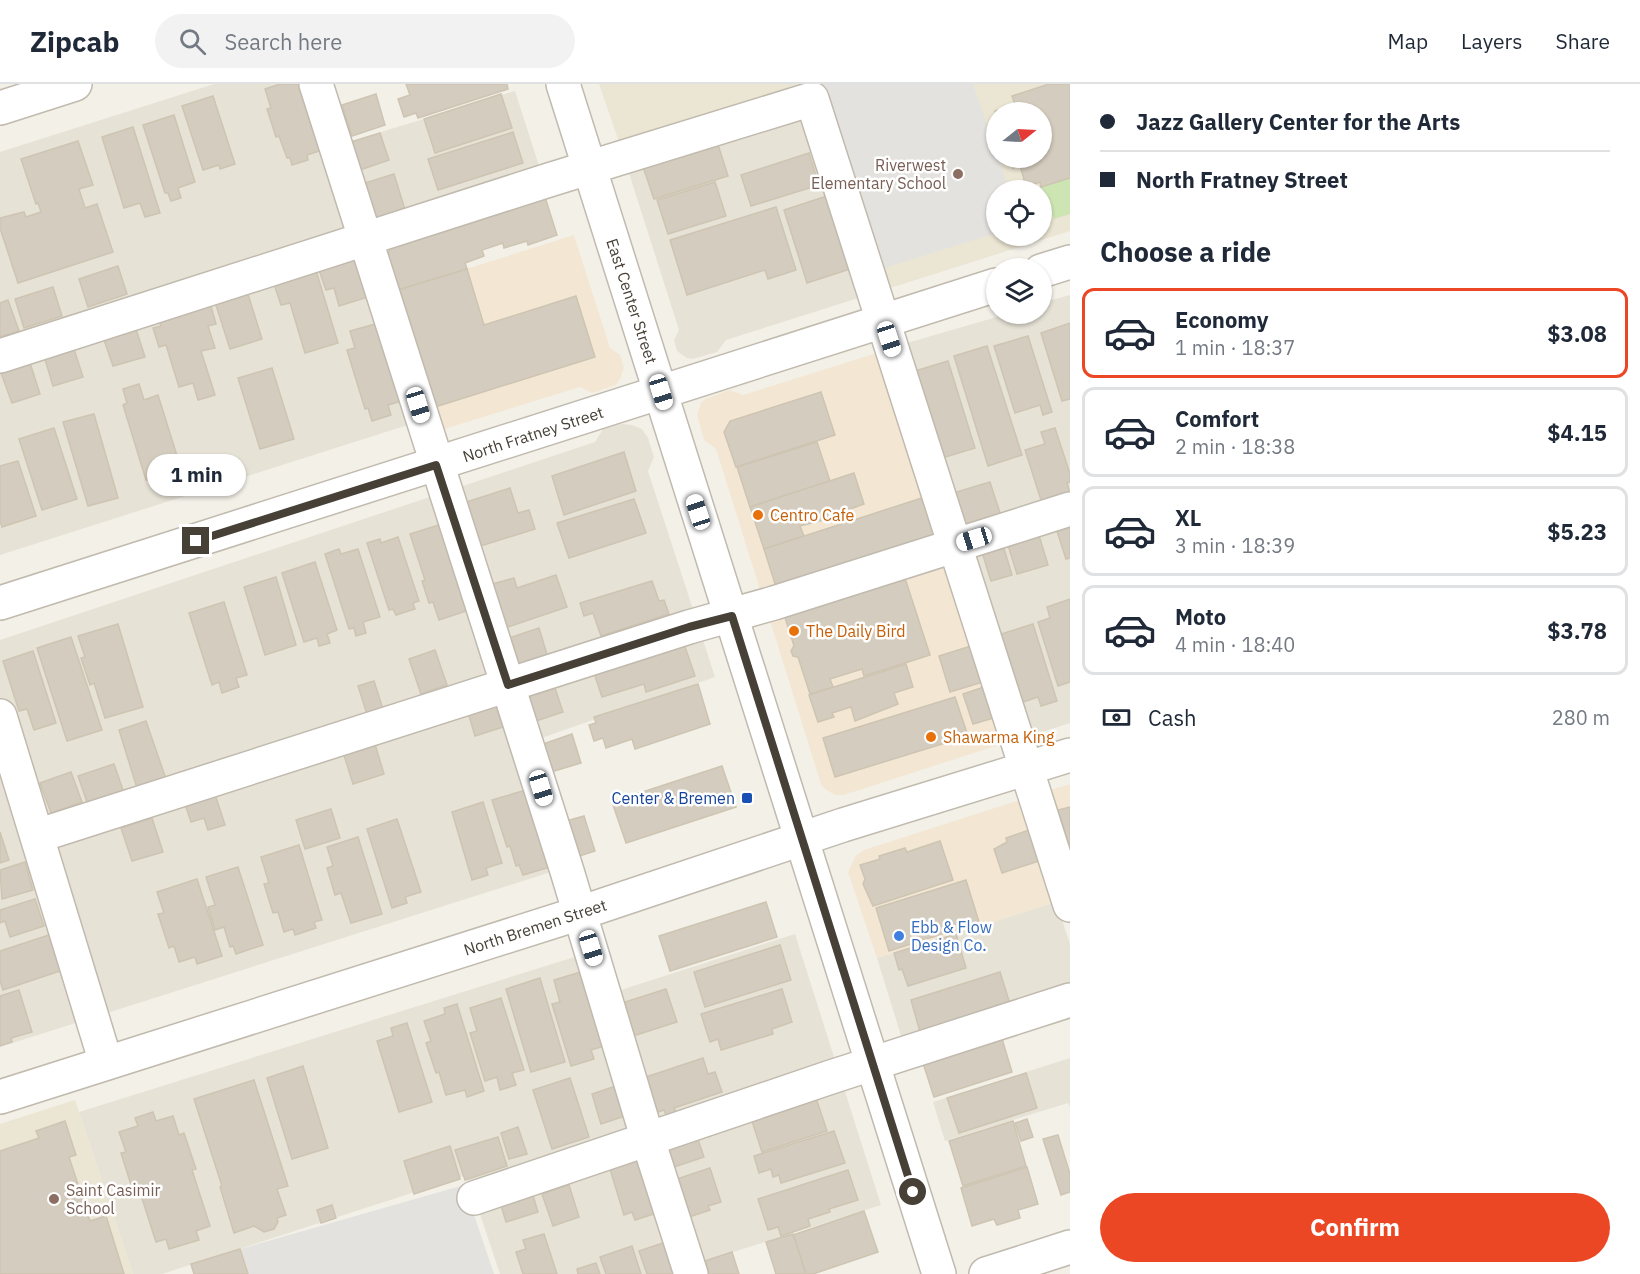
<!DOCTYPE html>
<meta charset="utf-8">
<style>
:root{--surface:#fff;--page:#f2f2f3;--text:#1f2937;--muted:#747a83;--line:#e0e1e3;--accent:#ec4725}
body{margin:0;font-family:"IBM Plex Sans",sans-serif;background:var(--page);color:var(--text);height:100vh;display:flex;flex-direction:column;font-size:22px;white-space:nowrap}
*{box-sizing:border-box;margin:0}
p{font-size:20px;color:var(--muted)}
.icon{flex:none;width:33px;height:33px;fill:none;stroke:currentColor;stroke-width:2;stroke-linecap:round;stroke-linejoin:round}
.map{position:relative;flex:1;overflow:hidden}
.side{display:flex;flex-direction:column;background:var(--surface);width:570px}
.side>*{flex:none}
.top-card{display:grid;align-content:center;height:132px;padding:0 30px;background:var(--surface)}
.needle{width:39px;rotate:72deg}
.fabs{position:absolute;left:986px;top:18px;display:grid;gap:12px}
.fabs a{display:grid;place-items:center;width:66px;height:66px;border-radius:50%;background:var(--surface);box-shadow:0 2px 4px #0004;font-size:30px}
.end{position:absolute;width:27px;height:27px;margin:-14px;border:8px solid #464037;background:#fff;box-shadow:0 0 0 3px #fff}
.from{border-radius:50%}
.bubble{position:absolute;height:42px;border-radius:21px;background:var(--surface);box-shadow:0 2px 4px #0004;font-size:20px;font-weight:700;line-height:42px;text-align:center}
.car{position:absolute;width:18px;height:36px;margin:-18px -9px;border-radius:8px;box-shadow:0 0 4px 2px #0007;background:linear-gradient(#fff 24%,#345 0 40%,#fff 0 76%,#345 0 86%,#fff 0)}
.top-card b{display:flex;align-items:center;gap:21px;height:57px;font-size:22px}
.top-card b+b{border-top:2px solid var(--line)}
.top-card i{width:15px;height:15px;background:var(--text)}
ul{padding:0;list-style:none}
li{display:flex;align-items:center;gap:18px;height:90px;margin:0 12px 9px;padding:0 18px;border:3px solid var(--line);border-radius:12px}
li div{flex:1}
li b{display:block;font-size:22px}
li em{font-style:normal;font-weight:700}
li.on{border-color:var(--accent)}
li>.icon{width:54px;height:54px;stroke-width:1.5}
h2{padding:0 30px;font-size:27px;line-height:72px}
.pay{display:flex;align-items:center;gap:15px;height:66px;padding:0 30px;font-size:22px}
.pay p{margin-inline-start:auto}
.primary-button{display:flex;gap:12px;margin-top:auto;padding:12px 30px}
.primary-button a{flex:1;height:69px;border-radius:36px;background:var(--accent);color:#fff;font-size:24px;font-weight:700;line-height:69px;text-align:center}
header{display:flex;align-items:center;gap:36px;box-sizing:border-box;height:84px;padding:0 30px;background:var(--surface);border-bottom:2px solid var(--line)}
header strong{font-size:28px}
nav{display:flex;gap:33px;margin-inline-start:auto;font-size:21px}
.search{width:420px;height:54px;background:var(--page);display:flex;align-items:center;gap:15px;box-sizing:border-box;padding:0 21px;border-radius:33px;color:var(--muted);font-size:22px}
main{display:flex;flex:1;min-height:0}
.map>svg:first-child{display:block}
</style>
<header>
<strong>Zipcab</strong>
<div class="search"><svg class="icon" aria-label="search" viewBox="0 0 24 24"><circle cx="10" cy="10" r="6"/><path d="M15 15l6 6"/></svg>Search here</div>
<nav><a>Map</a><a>Layers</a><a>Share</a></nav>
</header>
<main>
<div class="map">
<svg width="1070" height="1190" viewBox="0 0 1070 1190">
<rect width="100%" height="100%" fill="#f3f0e8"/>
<g fill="#e6e2d6">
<path d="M214,0H307L329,64L515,7L541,88L372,143L433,333L0,471V68Z"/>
<path d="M812,0L884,206L726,256L717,268L693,275L687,274L677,267L674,256L679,246L620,61Z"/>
<path d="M1070,211V639L1027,653L900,261L1007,230H1041V219Z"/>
<path d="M622,340L632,341L642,345L648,354L654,373L648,387L715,593L536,656L573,781L0,963V556L595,358L603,345Z"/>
<path d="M1056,818L1070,860V905L903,958L877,874Z"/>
<path d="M795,850L881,1121L699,1179L702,1190H500L467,1091L162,1190H133L79,1028L581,871L596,914Z"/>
<path d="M1070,974V1023L1068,1019L945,1057L933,1018Z"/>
</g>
<g fill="#f3e7d4">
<path d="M574,151L610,264L620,271L624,283L620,295L616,301L592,309L580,303L438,347L393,208Z"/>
<path d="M883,267L942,455L762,512L716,365L704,356L697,331L701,319L705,315L730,306L743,311Z"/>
<path d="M947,472L1008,658L844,711H835L825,705L821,700L768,530Z"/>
<path d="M1070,700V791L1044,708Z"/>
<path d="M1023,715L1056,818L877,874L848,788L856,771L864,766Z"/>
</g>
<g fill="#ebe5d3" fill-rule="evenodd">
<path d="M599,0H812L620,61Z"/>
<path d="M818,0H1070V147L884,206ZM996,28H1041V74H996ZM996,106H1041V152H996Z"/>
<path d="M75,1016L133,1190H0V1040Z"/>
</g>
<path fill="#cde5b3" d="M1070,94V130L1054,135L1041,103Z"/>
<g fill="#e4e2df">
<path d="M818,0H973L996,68V74H998L1009,106H996V149L878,186Z"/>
<path d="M464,1101L494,1190H248L240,1165Z"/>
</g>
<g fill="#d4ccbe" stroke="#cec4b2" stroke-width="1.5">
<path d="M280,0H299L322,66L307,71L308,76L292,81L290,74H287L279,52L276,53L267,25L271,24L265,5Z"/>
<path d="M406,0H507L508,5L418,34L416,29L404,33L398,15L410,11Z"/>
<path d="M1049,0H1070V94L1041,103L1040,98L1026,103L1020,81L1013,84L1010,74H1041V28L996,30L995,27L1015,21L1012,12Z"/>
<path d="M376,10L385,41L352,52L342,21Z"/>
<path d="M501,10L512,44L435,69L424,35Z"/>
<path d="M213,12L235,80L220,85L219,81L203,86L182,22Z"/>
<path d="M174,31L195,98L178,104L181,114L171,117L168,109H165L143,41Z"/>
<path d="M133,43L160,129L145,133L140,119L124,124L102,53Z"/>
<path d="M513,48L523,79L438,106L428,75Z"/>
<path d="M380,49L389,76L360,86L351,58Z"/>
<path d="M715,51L728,92L654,115L640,74Z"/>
<path d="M78,57L93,101L79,105L85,124L97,120L113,168L18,199L0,144V134L24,128L26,133L41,128L38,119L36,120L21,75Z"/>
<path d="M809,69L819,101L751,122L741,91Z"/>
<path d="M394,90L406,129L375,139L362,100Z"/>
<path d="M715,98L726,132L668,150L657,116Z"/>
<path d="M544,110L557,151L528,161L527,157L504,164L503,159L482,166L484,172L465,179L467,185L398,206L387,171L394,158Z"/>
<path d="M827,112L850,185L807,199L784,126Z"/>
<path d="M776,123L796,186L768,195L765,186L687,211L670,156Z"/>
<path d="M355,168L368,213L339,222L334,204L326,206L317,180Z"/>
<path d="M314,180L338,259L305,269L290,219L281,221L274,200Z"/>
<path d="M118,182L127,210L88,223L79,195Z"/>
<path d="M467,185L484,241L576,212L595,273L435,323L398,206Z"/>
<path d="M53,203L62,232L24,244L15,215Z"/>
<path d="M247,207L262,255L230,265L215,218Z"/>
<path d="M208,212L216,240L208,242L215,264L201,267L215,311L198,316L193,299L179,303L166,261L159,263L153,244L161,242L156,229Z"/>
<path d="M8,216L19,247L0,253V219Z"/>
<path d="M134,239L145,273L113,282L102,250Z"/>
<path d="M379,239L402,317L388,321L391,331L372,337L368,324L365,325L347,266L355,264L350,247Z"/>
<path d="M1070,239V315L1062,317L1041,249Z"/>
<path d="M1028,252L1052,328L1043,331L1040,321L1015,329L994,262Z"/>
<path d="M73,262L83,293L53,302L44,272Z"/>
<path d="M987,262L1022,371L988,382L954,272Z"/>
<path d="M948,277L975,364L942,374L915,287Z"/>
<path d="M30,279L40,310L12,319L1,289Z"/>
<path d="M272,284L294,355L260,365L238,294Z"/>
<path d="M139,300L144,316L158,311L184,394L168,400L165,390L146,396L123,321L127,319L123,305Z"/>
<path d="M821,308L835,351L736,383L724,348L730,337Z"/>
<path d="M94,330L118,414L88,422L63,338Z"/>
<path d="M54,344L77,415L42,426L19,355Z"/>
<path d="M1055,344L1070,390V398L1067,399L1070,410L1042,419L1025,366L1045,360L1041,348Z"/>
<path d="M817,358L830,397L750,423L737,383Z"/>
<path d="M624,368L636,407L564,431L552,392Z"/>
<path d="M18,377L36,432L2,443L0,437V382Z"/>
<path d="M854,389L864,420L842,428L843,431L800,442L804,452L764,465L750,423Z"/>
<path d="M990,398L1001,432L960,444L950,410Z"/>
<path d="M510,404L518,429L529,426L535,445L471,465L457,421Z"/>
<path d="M928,412L941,453L777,506L764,465Z"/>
<path d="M634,415L646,449L569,474L557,439Z"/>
<path d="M1070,439V474L1066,475L1056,444Z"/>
<path d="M442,440L469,526L439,536L433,518L429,519L422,497L425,496L410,450Z"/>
<path d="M1038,448L1048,481L1017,490L1007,458Z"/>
<path d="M398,453L419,517L413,519L415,525L396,531L393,525L389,526L367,459L380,455L381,459Z"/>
<path d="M1002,458L1012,491L991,497L981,465Z"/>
<path d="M339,465L341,470L358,465L380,533L363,538L366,549L356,552L354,544L349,545L325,470Z"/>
<path d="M315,478L337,546L327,550L330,559L319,562L317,554L304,558L282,489Z"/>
<path d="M903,488L930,571L864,592L862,585L830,595L833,603L810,610L798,573L793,572L791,567L794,562L783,527Z"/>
<path d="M556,491L567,523L496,547L482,503L514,494L517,504Z"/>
<path d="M276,493L296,561L265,571L244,503Z"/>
<path d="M652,497L659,517L664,516L669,530L601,552L593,529L584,532L580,519Z"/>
<path d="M1070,515V598L1058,602L1038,538L1050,534L1047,523Z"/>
<path d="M224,518L247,591L236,594L239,603L222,609L219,598L212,601L189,529Z"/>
<path d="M118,540L143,623L105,634L94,599L90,601L81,574L85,573L78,552Z"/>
<path d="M1033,540L1057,617L1041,622L1038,613L1020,619L998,551Z"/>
<path d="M539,544L549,577L519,587L509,554Z"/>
<path d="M71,553L102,646L67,657L37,564Z"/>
<path d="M682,554L695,592L646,608L644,600L602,613L592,583Z"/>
<path d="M971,562L983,598L950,608L939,572Z"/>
<path d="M435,566L447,601L421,610L409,575Z"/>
<path d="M33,567L56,639L34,646L27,625L19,627L3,577Z"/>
<path d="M906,580L913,603L894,609L898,620L855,637L851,623L832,629L834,633L818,638L809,611Z"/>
<path d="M374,597L383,625L367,630L358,602Z"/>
<path d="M553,598L563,628L533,638L523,607Z"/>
<path d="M698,600L710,640L635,665L632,655L606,664L603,654L594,657L589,641L596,639L594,633Z"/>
<path d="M987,602L997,633L973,640L963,610Z"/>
<path d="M955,613L968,652L835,693L823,654Z"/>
<path d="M495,616L503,643L475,652L467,625Z"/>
<path d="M146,637L167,698L138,707L119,646Z"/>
<path d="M572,650L581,679L551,688L543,660Z"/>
<path d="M374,657L384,690L353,700L343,668Z"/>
<path d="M114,680L124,709L88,721L78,692Z"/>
<path d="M722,682L736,723L626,759L612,718Z"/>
<path d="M71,688L82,718L51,729L40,699Z"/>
<path d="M526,706L550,783L523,791L519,781L516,782L510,762L507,763L492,716Z"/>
<path d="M214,707L225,741L208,746L204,734L191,738L185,720Z"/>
<path d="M483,718L502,779L486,784L488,791L472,796L452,728Z"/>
<path d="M1070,723V764L1058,726Z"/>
<path d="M331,725L340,754L305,765L296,736Z"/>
<path d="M584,732L595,767L570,775L559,739Z"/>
<path d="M152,734L163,768L132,777L121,744Z"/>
<path d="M397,735L421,808L405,813L407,819L392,824L367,745Z"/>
<path d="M1032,745L1042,776L1002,789L994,765L1007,758L1006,754Z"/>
<path d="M0,748L9,776L0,779Z"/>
<path d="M358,753L382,830L351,839L341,809L335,811L327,784L333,782L327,763Z"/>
<path d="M940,757L953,796L873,822L863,800L865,795L860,781L880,775L879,772L905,764L907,768Z"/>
<path d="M299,761L322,836L314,838L316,844L295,851L293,845L284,848L278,828L273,829L264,800L269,799L261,773Z"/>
<path d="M25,778L33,806L2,815L0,786Z"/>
<path d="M238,783L263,861L236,870L233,862L230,863L224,843L215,846L208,823L215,821L206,793Z"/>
<path d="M197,795L222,872L197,880L195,873L179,878L174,862L169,864L158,830L164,829L157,808Z"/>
<path d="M966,796L979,838L889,867L876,824Z"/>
<path d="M35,815L44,842L10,853L5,837L0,839V826Z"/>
<path d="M766,818L777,853L670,887L659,852Z"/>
<path d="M55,849L66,885L3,906L0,897V867Z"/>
<path d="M956,850L966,884L908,902L902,885L899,886L894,869Z"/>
<path d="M780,861L791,896L705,923L694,888Z"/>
<path d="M584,887L607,961L591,966L594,975L571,982L552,920L560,918L554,896Z"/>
<path d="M1000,888L1010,920L920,948L911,916Z"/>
<path d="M540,894L565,978L531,988L506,905Z"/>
<path d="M666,905L677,938L633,952L622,919Z"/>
<path d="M782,905L792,938L772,945L773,950L721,966L718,955L710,958L701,930Z"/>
<path d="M19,906L32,948L11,954L12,958L0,962V912Z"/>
<path d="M501,914L524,986L512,989L516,1001L500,1006L497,993L485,997L470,949L477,947L470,924Z"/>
<path d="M457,920L484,1007L467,1013L465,1006L446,1011L439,988L436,989L426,959L431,957L424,937L445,930L444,924Z"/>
<path d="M407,939L432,1018L399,1028L377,957L393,952L391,944Z"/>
<path d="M1000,948L1012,988L934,1013L921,973Z"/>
<path d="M703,974L708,990L715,988L722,1008L674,1024L676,1028L666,1031L664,1026L652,1030L640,995Z"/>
<path d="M303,982L328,1064L292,1075L267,994Z"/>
<path d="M1026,989L1037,1024L959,1049L947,1014Z"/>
<path d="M570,994L589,1053L552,1065L533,1006Z"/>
<path d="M254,996L288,1102L277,1105L286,1131L277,1134L278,1138L274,1145L264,1148L254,1142L234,1149L220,1103L222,1102L194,1015Z"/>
<path d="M619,1001L628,1031L601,1040L592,1010Z"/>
<path d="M815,1011L827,1047L762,1068L751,1034Z"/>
<path d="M153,1028L156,1037L173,1032L179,1051L184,1049L196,1085L192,1086L210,1142L196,1147L199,1156L169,1165L166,1155L156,1158L139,1105L133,1107L121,1069L126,1068L119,1048L138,1042L135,1034Z"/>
<path d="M1027,1035L1033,1053L1021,1057L1015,1039Z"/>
<path d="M65,1037L76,1071L69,1073L90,1137L106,1132L124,1190H0V1067L39,1054L36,1047Z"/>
<path d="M1013,1037L1026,1082L963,1102L949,1057Z"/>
<path d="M518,1043L527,1070L509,1075L501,1049Z"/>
<path d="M694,1044L704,1073L674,1083L664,1054Z"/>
<path d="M834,1047L845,1079L781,1099L779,1091L773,1093L771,1085L759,1089L754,1072Z"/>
<path d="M1058,1051L1070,1090V1108L1061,1111L1043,1055Z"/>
<path d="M498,1053L507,1082L465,1096L455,1066Z"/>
<path d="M450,1062L460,1095L414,1110L404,1077Z"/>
<path d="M639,1062L660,1128L635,1136L632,1128L624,1131L606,1072Z"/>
<path d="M1027,1083L1038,1120L1018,1126L1020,1134L997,1141L994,1135L972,1142L961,1104Z"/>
<path d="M710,1084L721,1118L708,1122L710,1126L683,1135L671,1097Z"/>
<path d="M848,1086L858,1116L829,1125L830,1128L808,1135L810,1142L781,1152L778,1143L768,1146L758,1115Z"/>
<path d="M529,1098L538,1128L506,1138L497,1108Z"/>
<path d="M569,1101L579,1133L553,1142L542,1110Z"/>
<path d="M332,1121L336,1134L321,1139L317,1126Z"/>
<path d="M864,1127L878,1168L813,1190H806L793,1151Z"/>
<path d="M544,1150L557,1190H523L516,1168L526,1165L523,1156Z"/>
<path d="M793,1150L806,1190H776L766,1158Z"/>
<path d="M669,1157L680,1190H647L639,1167Z"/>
<path d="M632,1162L641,1190H606L600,1173Z"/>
<path d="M240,1165L248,1190H194L191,1180Z"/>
<path d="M732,1168L739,1190H709L705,1177Z"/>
<path d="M596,1179L600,1190H578L577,1185Z"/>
</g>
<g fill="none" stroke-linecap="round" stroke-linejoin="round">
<defs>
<g id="minor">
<path d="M316,0L567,787L648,1056L691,1190"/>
<path d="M563,0L939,1190"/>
<path d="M0,24L75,0"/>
<path d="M1041,187L1070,178"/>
<path d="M0,272L549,96L812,15L1070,821"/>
<path d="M0,519L996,201"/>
<path d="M0,632L106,979"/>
<path d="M37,752L689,543L774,519L1070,425"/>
<path d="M0,1013L580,829L843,741L1070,671"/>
<path d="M474,1114L831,993L1070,916"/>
<path d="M986,1190L1070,1163"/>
</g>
</defs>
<use href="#minor" stroke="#c1baae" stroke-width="36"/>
<use href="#minor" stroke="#fff" stroke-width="33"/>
</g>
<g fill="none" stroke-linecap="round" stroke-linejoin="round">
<path stroke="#464037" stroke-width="8" d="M196,457L436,381L508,601L689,543L732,532L913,1108"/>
</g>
<g fill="#8d6e63" stroke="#fff" stroke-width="2">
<circle cx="958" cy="90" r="6"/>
<circle cx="54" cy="1115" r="6"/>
</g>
<g fill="#e8710a" stroke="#fff" stroke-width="2">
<circle cx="758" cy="431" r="6"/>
<circle cx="794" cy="547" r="6"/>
<circle cx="931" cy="653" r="6"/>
</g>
<rect fill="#1a4fb4" stroke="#fff" stroke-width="2" x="741" y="708" width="12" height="12" rx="3"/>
<circle fill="#3f7fe0" stroke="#fff" stroke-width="2" cx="899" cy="852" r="6"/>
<g text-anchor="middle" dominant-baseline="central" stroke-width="5" stroke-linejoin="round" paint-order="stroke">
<g font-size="16" fill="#785e54" stroke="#fff" text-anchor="end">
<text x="946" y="81">Riverwest<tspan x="946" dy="18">Elementary School</tspan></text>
<text x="66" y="1106" text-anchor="start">Saint Casimir<tspan x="66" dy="18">School</tspan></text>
</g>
<g font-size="16" fill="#464037" stroke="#fff">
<text transform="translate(632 217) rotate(72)">East Center Street</text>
<text transform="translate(533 350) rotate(-18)">North Fratney Street</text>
<text transform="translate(535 843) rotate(-18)">North Bremen Street</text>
</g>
<g font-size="16" fill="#c56008" stroke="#fff" text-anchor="start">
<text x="770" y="431">Centro Cafe</text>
<text x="806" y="547">The Daily Bird</text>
<text x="943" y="653">Shawarma King</text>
</g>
<g font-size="16" fill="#164399" stroke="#fff" text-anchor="end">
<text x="735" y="714">Center &amp; Bremen</text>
</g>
<g font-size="16" fill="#366cbe" stroke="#fff" text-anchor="start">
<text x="911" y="843">Ebb &amp; Flow<tspan x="911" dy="18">Design Co.</tspan></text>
</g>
</g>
</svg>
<div class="fabs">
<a><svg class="needle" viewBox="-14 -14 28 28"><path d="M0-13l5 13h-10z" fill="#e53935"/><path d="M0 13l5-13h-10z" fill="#747a83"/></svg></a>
<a><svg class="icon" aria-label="locate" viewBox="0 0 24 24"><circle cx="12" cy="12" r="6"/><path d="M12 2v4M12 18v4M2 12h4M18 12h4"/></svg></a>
<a><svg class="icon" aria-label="layers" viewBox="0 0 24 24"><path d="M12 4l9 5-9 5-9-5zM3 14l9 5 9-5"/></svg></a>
</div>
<i class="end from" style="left:913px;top:1108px"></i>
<i class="end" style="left:196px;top:457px"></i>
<div class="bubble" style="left:147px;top:370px;width:99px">1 min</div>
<i class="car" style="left:889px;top:255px;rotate:162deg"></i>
<i class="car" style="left:661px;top:308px;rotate:163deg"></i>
<i class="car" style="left:418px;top:321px;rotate:163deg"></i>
<i class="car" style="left:698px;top:428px;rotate:342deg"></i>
<i class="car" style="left:974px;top:455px;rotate:253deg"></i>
<i class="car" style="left:541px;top:704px;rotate:163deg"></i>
<i class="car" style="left:591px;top:864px;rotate:163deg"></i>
</div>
<section class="side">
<div class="top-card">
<b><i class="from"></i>Jazz Gallery Center for the Arts</b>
<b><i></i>North Fratney Street</b>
</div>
<h2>Choose a ride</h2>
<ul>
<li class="on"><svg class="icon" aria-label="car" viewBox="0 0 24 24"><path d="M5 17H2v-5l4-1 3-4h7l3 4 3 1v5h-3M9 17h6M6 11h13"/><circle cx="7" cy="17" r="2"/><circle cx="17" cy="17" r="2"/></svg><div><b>Economy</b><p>1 min · 18:37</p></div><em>$3.08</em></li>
<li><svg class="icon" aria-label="car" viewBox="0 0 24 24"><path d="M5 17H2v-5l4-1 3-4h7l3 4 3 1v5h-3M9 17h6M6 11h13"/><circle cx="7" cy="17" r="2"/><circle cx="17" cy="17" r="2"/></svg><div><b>Comfort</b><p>2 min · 18:38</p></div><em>$4.15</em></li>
<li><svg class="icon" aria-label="car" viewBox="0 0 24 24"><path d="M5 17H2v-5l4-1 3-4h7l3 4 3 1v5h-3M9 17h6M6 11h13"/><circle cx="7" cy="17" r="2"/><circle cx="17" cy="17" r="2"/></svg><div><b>XL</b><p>3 min · 18:39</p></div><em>$5.23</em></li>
<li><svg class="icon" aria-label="car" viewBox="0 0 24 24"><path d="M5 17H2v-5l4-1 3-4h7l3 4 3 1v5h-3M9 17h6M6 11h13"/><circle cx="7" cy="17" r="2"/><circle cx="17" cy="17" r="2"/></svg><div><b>Moto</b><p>4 min · 18:40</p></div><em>$3.78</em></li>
</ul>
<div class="pay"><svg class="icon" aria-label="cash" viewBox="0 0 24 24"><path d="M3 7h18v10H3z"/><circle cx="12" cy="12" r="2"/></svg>Cash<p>280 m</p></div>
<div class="primary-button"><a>Confirm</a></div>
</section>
</main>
